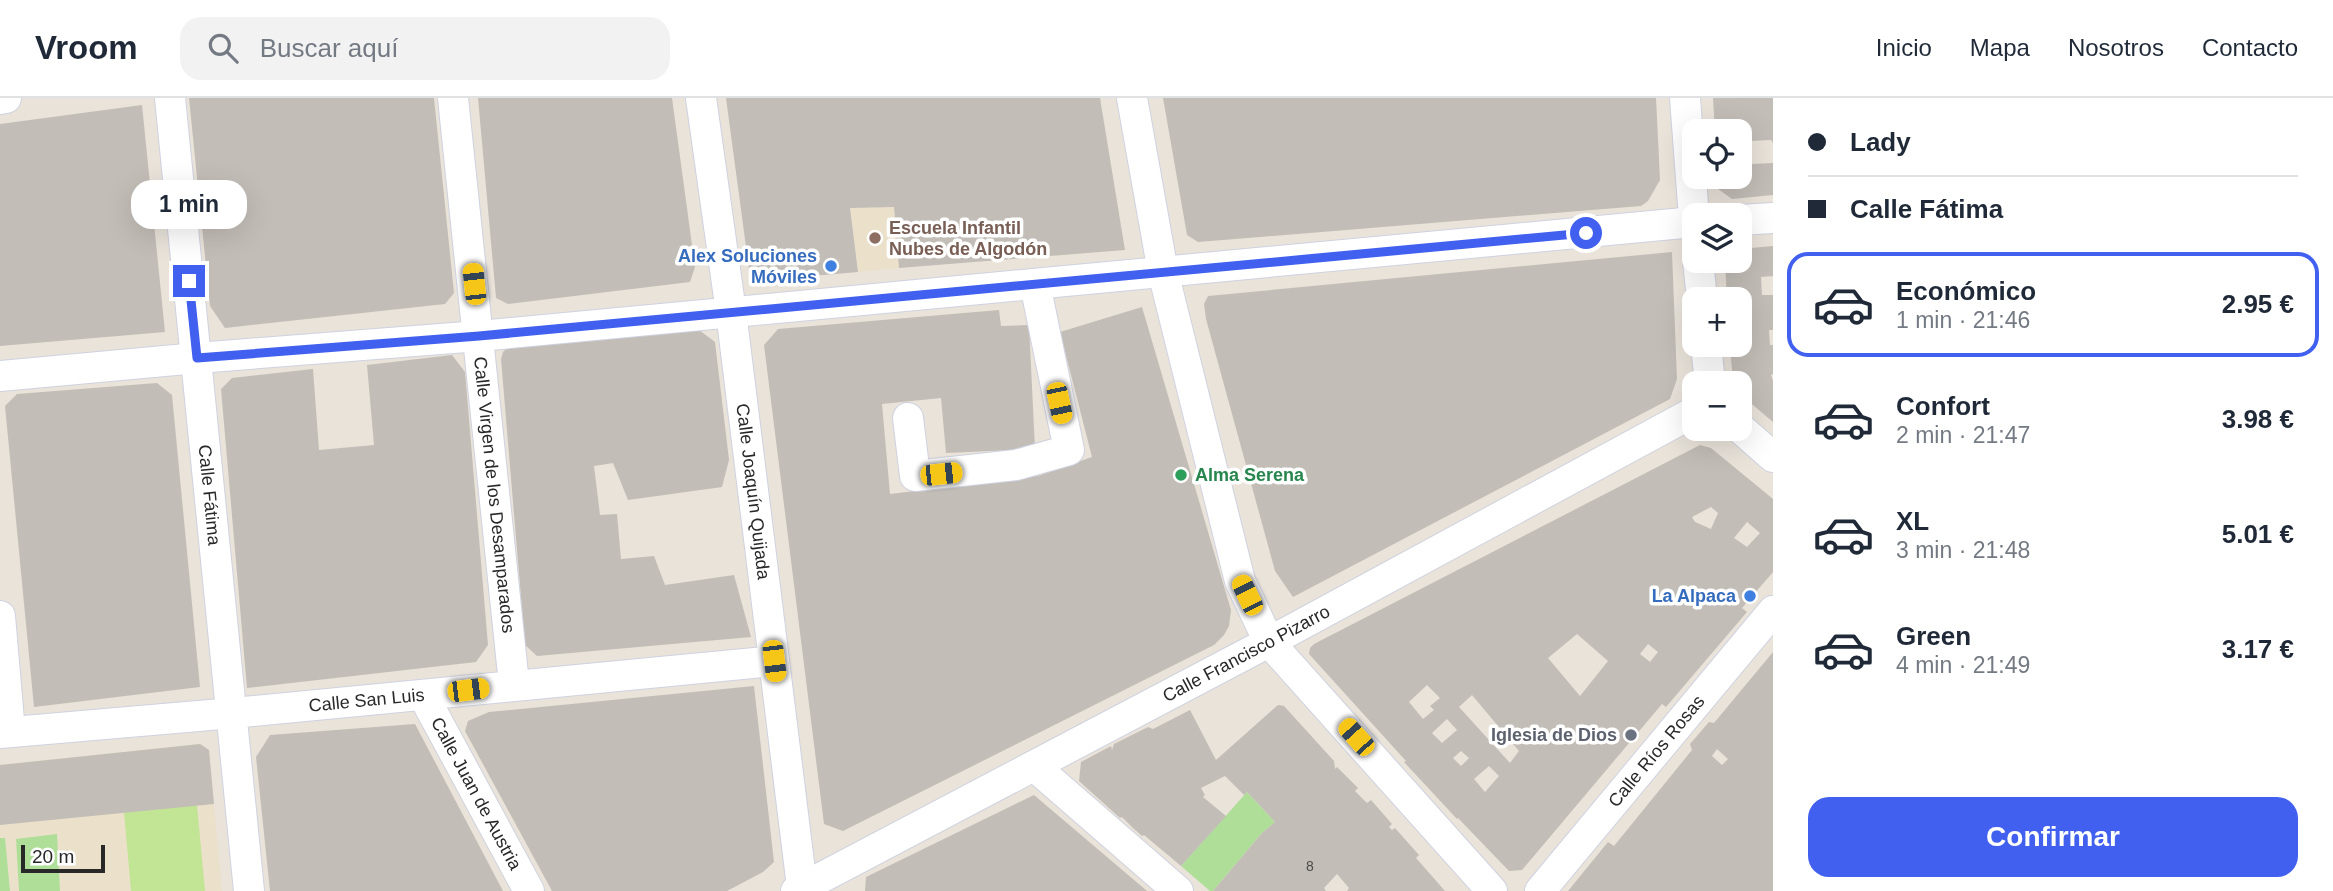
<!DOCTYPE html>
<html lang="es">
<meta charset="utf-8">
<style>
:root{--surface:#fff;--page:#f2f2f3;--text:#1f2937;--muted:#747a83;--line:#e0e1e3;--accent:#4260ef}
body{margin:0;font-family:Arial,sans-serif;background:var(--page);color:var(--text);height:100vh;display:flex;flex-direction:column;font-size:26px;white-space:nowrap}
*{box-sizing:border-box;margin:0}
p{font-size:23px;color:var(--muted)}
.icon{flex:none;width:38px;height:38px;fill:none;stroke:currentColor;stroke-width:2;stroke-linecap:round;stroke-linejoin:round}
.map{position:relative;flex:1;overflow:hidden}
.drawer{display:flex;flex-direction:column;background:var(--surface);width:560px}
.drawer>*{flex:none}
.guide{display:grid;align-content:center;height:154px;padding:0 35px;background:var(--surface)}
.controls{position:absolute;left:1682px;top:21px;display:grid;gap:14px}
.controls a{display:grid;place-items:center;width:70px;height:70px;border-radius:14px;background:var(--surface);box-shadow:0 7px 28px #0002;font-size:35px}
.scale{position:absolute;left:21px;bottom:18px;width:84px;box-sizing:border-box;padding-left:7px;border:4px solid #282828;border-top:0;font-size:19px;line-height:24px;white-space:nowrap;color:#282828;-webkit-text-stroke:5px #fff;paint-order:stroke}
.end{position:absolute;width:32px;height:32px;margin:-16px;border:9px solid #4260ef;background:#fff;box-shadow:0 0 0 4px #fff}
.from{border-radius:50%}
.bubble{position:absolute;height:49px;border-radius:21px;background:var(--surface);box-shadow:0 7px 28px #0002;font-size:23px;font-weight:800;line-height:49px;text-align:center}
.car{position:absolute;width:21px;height:42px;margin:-21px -10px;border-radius:9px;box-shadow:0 0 5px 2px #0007;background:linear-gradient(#f5c518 24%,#345 0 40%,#f5c518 0 76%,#345 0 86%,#f5c518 0)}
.guide b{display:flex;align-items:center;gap:24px;height:66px;font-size:26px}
.guide b+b{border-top:2px solid var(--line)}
.guide i{width:18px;height:18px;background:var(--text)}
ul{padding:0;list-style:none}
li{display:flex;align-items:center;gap:21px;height:105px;margin:0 14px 10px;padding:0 21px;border:4px solid transparent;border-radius:21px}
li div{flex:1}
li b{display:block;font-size:26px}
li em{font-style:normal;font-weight:800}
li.selected{border-color:var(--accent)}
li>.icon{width:63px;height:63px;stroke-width:1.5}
.primary-button{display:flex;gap:14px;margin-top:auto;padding:14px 35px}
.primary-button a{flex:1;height:80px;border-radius:21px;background:var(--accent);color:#fff;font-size:28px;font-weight:800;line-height:80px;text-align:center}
header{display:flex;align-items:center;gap:42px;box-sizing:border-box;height:98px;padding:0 35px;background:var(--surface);border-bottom:2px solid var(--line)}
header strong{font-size:33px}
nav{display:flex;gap:38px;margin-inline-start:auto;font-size:24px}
.search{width:490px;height:63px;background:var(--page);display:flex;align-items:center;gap:18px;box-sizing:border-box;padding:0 24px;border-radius:21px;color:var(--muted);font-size:26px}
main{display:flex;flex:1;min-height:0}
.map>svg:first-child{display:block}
</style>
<header>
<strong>Vroom</strong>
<div class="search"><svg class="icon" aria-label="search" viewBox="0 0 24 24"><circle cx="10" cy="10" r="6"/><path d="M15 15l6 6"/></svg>Buscar aquí</div>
<nav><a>Inicio</a><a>Mapa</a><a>Nosotros</a><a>Contacto</a></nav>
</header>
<main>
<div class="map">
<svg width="1773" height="793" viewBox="0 0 1773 793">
<rect width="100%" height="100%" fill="#e9e3da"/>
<g fill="#ebe0ca">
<path d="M894,109L899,170L858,174L850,110Z"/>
<path d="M200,646L209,652L222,793H0V667Z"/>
</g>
<g fill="#afde99">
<path d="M1247,694L1275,724L1262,735L1213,793H1210L1181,768Z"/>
<path d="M57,736L60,793H19L16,741Z"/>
<path d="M0,740H5L10,793H0Z"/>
</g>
<path fill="#c2e495" d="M197,707L205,793H131L124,714Z"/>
<g fill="#c2bdb6" fill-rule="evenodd">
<path d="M189,0H434L454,195L445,206L225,230L210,208Z"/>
<path d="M478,0H672L695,169L690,184L508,206L496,200Z"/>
<path d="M726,0H1100L1125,152L899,170L894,109L850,110L858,174L766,182L749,171Z"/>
<path d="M1163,0H1656L1660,82L1648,103L1641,108L1198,144L1187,137Z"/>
<path d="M1713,0H1773V45L1771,42L1750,43L1751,66L1773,65V97L1732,101L1718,91L1717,79H1740V33H1715Z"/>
<path d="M142,7L165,234L0,248V26Z"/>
<path d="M1773,148V178L1761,179L1762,197H1773V232H1769L1770,247H1773V276L1771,277L1773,283V324L1740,296V285H1733L1730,247H1740V201H1727L1725,164L1740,163V151Z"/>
<path d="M1672,154L1677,281L1670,301L1293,499L1275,473L1206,221L1204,206L1208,198Z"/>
<path d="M1142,209L1231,512L1229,528L1224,537L1214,547L843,733L824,726L764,247L778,231L999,212L1001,228L1029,227L1035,351L946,355L941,300L882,306L890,396L1038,378L1092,359L1060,234Z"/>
<path d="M699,232L715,244L729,362L722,389L628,402L613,365L594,368L600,417L617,416L621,461L654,458L665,487L734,477L751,539L537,558L525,547L501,261L503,254L507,250Z"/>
<path d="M452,257L465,274L488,547L476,564L247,590L221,291L232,280L313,271L319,352L374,347L367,267Z"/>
<path d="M157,285L172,297L200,589L34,609L5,308L17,296Z"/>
<path d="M1700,347L1711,350L1773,401V474L1742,510L1747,514L1666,609L1662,606L1522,772L1509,773L1458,720L1457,721L1404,664L1406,663L1309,556L1310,550L1314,546ZM1711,409L1718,415L1711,431L1695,424L1692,419ZM1747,424L1760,435L1747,449L1734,440ZM1577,536L1608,563L1580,598L1548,560ZM1648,546L1658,554L1650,564L1640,556ZM1427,587L1440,600L1430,608L1434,612L1423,621L1409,604ZM1472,597L1519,653L1510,665L1459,609ZM1447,621L1457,632L1442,645L1432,635ZM1461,653L1469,660L1461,668L1453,660ZM1489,668L1499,678L1485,694L1474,681Z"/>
<path d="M1773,554V793H1568L1608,744L1614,748L1692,652L1690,646L1709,624L1714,625ZM1717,651L1728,661L1722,667L1712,658Z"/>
<path d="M754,588L774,764L763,774L727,793H552L465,633L468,623L489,614Z"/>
<path d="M1278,607L1284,608L1334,663L1335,671L1337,669L1358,690L1355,693L1367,705L1371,702L1392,726L1389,729L1392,732L1395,730L1419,757L1416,760L1445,793H1347L1349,790L1337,776L1324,790L1326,793H1213L1262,735L1275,724L1247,694L1244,697L1225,678L1201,690L1205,697L1203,699L1226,718L1181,768L1144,737L1142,738L1133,730L1122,719L1120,720L1079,683L1081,664L1111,648L1112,652L1114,646L1148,629L1153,631L1190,612L1216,662Z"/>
<path d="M415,626L503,793H270L256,659L270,637Z"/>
<path d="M200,646L209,652L214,706L0,727V667Z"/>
<path d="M1034,697L1147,793H865L866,779Z"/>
</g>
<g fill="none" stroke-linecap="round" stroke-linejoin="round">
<defs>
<g id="street">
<path id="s1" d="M170,0L249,793"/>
<path id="s2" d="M453,0L514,586"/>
<path id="s3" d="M701,0L731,214L802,789"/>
<path d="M1132,0L1163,174L1240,483L1269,544L1492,793"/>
<path d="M1685,0L1694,120"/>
<path d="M0,1L6,0"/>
<path d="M1740,122L1773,120"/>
<path d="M1698,163L1702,201"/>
<path d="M1706,247L1710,285"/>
<path d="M0,278L197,260L479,238L1694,124"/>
<path d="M908,320L915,378L1016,367L1069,352L1035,186"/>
<path d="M1740,330L1773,359"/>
<path d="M0,518L10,634"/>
<path id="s4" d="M423,597L529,793"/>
<path id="s5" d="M0,635L233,615L774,563"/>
<path d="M1034,668L1178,793"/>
<path id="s6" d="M796,793L1269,544L1694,314"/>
<path id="s7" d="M1540,793L1773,513"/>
</g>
</defs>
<use href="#street" stroke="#cfd2e0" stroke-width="32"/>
<use href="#street" stroke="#fff" stroke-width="30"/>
</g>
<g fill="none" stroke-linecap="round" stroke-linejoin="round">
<path stroke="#4260ef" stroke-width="9" d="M189,183L197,260L479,238L1586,135"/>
</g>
<circle fill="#8d6e63" stroke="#fff" stroke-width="2.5" cx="875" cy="140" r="7"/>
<g fill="#3f7fe0" stroke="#fff" stroke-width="2.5">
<circle cx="831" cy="168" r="7"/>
<circle cx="1750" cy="498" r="7"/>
</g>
<circle fill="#2e9e5b" stroke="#fff" stroke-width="2.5" cx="1181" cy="377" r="7"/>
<circle fill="#6b7280" stroke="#fff" stroke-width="2.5" cx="1631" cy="637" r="7"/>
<g text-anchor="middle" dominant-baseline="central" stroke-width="7" stroke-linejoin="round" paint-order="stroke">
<g font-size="14" fill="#4e4d4c">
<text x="1310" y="768">8</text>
</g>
<g font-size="18" font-weight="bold" fill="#785e54" stroke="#fff" text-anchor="start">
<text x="889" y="130">Escuela Infantil<tspan x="889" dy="21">Nubes de Algodón</tspan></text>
</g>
<g font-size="18" font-weight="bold" fill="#366cbe" stroke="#fff" text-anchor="end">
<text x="817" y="158">Alex Soluciones<tspan x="817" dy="21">Móviles</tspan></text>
<text x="1736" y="498">La Alpaca</text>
</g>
<g font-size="18" font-weight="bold" fill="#27864d" stroke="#fff" text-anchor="start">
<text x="1195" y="377">Alma Serena</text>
</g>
<g font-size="18" fill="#282828" stroke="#fff">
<text stroke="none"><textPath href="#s3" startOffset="397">Calle Joaquín Quijada</textPath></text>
<text stroke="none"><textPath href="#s1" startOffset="399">Calle Fátima</textPath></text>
<text stroke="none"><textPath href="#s2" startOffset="399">Calle Virgen de los Desamparados</textPath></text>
<text stroke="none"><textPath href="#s6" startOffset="509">Calle Francisco Pizarro</textPath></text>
<text stroke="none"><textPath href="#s5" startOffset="368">Calle San Luis</textPath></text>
<text stroke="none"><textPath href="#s7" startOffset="182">Calle Ríos Rosas</textPath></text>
<text stroke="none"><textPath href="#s4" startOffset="112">Calle Juan de Austria</textPath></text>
</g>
<g font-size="18" font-weight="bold" fill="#5b616d" stroke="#fff" text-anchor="end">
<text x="1617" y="637">Iglesia de Dios</text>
</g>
</g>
</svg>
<div class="controls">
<a><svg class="icon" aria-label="locate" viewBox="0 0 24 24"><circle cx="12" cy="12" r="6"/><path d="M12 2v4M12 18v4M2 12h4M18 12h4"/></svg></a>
<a><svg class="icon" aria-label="layers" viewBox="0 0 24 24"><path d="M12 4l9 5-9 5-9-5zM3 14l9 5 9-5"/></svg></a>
<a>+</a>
<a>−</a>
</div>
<div class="scale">20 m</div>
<i class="end from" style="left:1586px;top:135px"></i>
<i class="end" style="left:189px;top:183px"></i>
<div class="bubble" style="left:131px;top:82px;width:116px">1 min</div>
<i class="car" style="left:474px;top:186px;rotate:354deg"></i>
<i class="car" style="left:1059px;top:305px;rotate:168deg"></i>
<i class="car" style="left:941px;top:376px;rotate:84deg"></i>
<i class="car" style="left:1247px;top:497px;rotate:334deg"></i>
<i class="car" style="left:774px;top:563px;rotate:173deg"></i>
<i class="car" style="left:468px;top:592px;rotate:83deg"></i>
<i class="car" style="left:1356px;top:639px;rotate:318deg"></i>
</div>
<section class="drawer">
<div class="guide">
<b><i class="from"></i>Lady</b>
<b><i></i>Calle Fátima</b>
</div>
<ul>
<li class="selected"><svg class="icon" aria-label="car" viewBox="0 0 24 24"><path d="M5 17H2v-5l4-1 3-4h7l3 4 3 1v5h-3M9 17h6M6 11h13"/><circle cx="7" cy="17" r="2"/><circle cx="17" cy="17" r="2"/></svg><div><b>Económico</b><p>1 min · 21:46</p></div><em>2.95 €</em></li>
<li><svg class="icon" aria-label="car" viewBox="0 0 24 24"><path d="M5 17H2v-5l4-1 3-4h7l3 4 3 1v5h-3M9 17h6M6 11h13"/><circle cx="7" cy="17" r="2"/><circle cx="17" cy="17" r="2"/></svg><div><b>Confort</b><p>2 min · 21:47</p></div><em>3.98 €</em></li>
<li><svg class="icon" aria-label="car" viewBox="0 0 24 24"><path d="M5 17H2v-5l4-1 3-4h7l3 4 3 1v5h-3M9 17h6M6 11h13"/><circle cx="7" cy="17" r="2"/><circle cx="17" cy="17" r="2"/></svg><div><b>XL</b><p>3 min · 21:48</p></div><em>5.01 €</em></li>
<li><svg class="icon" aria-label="car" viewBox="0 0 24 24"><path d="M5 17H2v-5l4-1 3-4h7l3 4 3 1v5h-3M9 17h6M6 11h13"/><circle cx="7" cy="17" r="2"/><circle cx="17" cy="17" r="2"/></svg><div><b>Green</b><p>4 min · 21:49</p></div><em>3.17 €</em></li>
</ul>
<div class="primary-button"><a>Confirmar</a></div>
</section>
</main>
